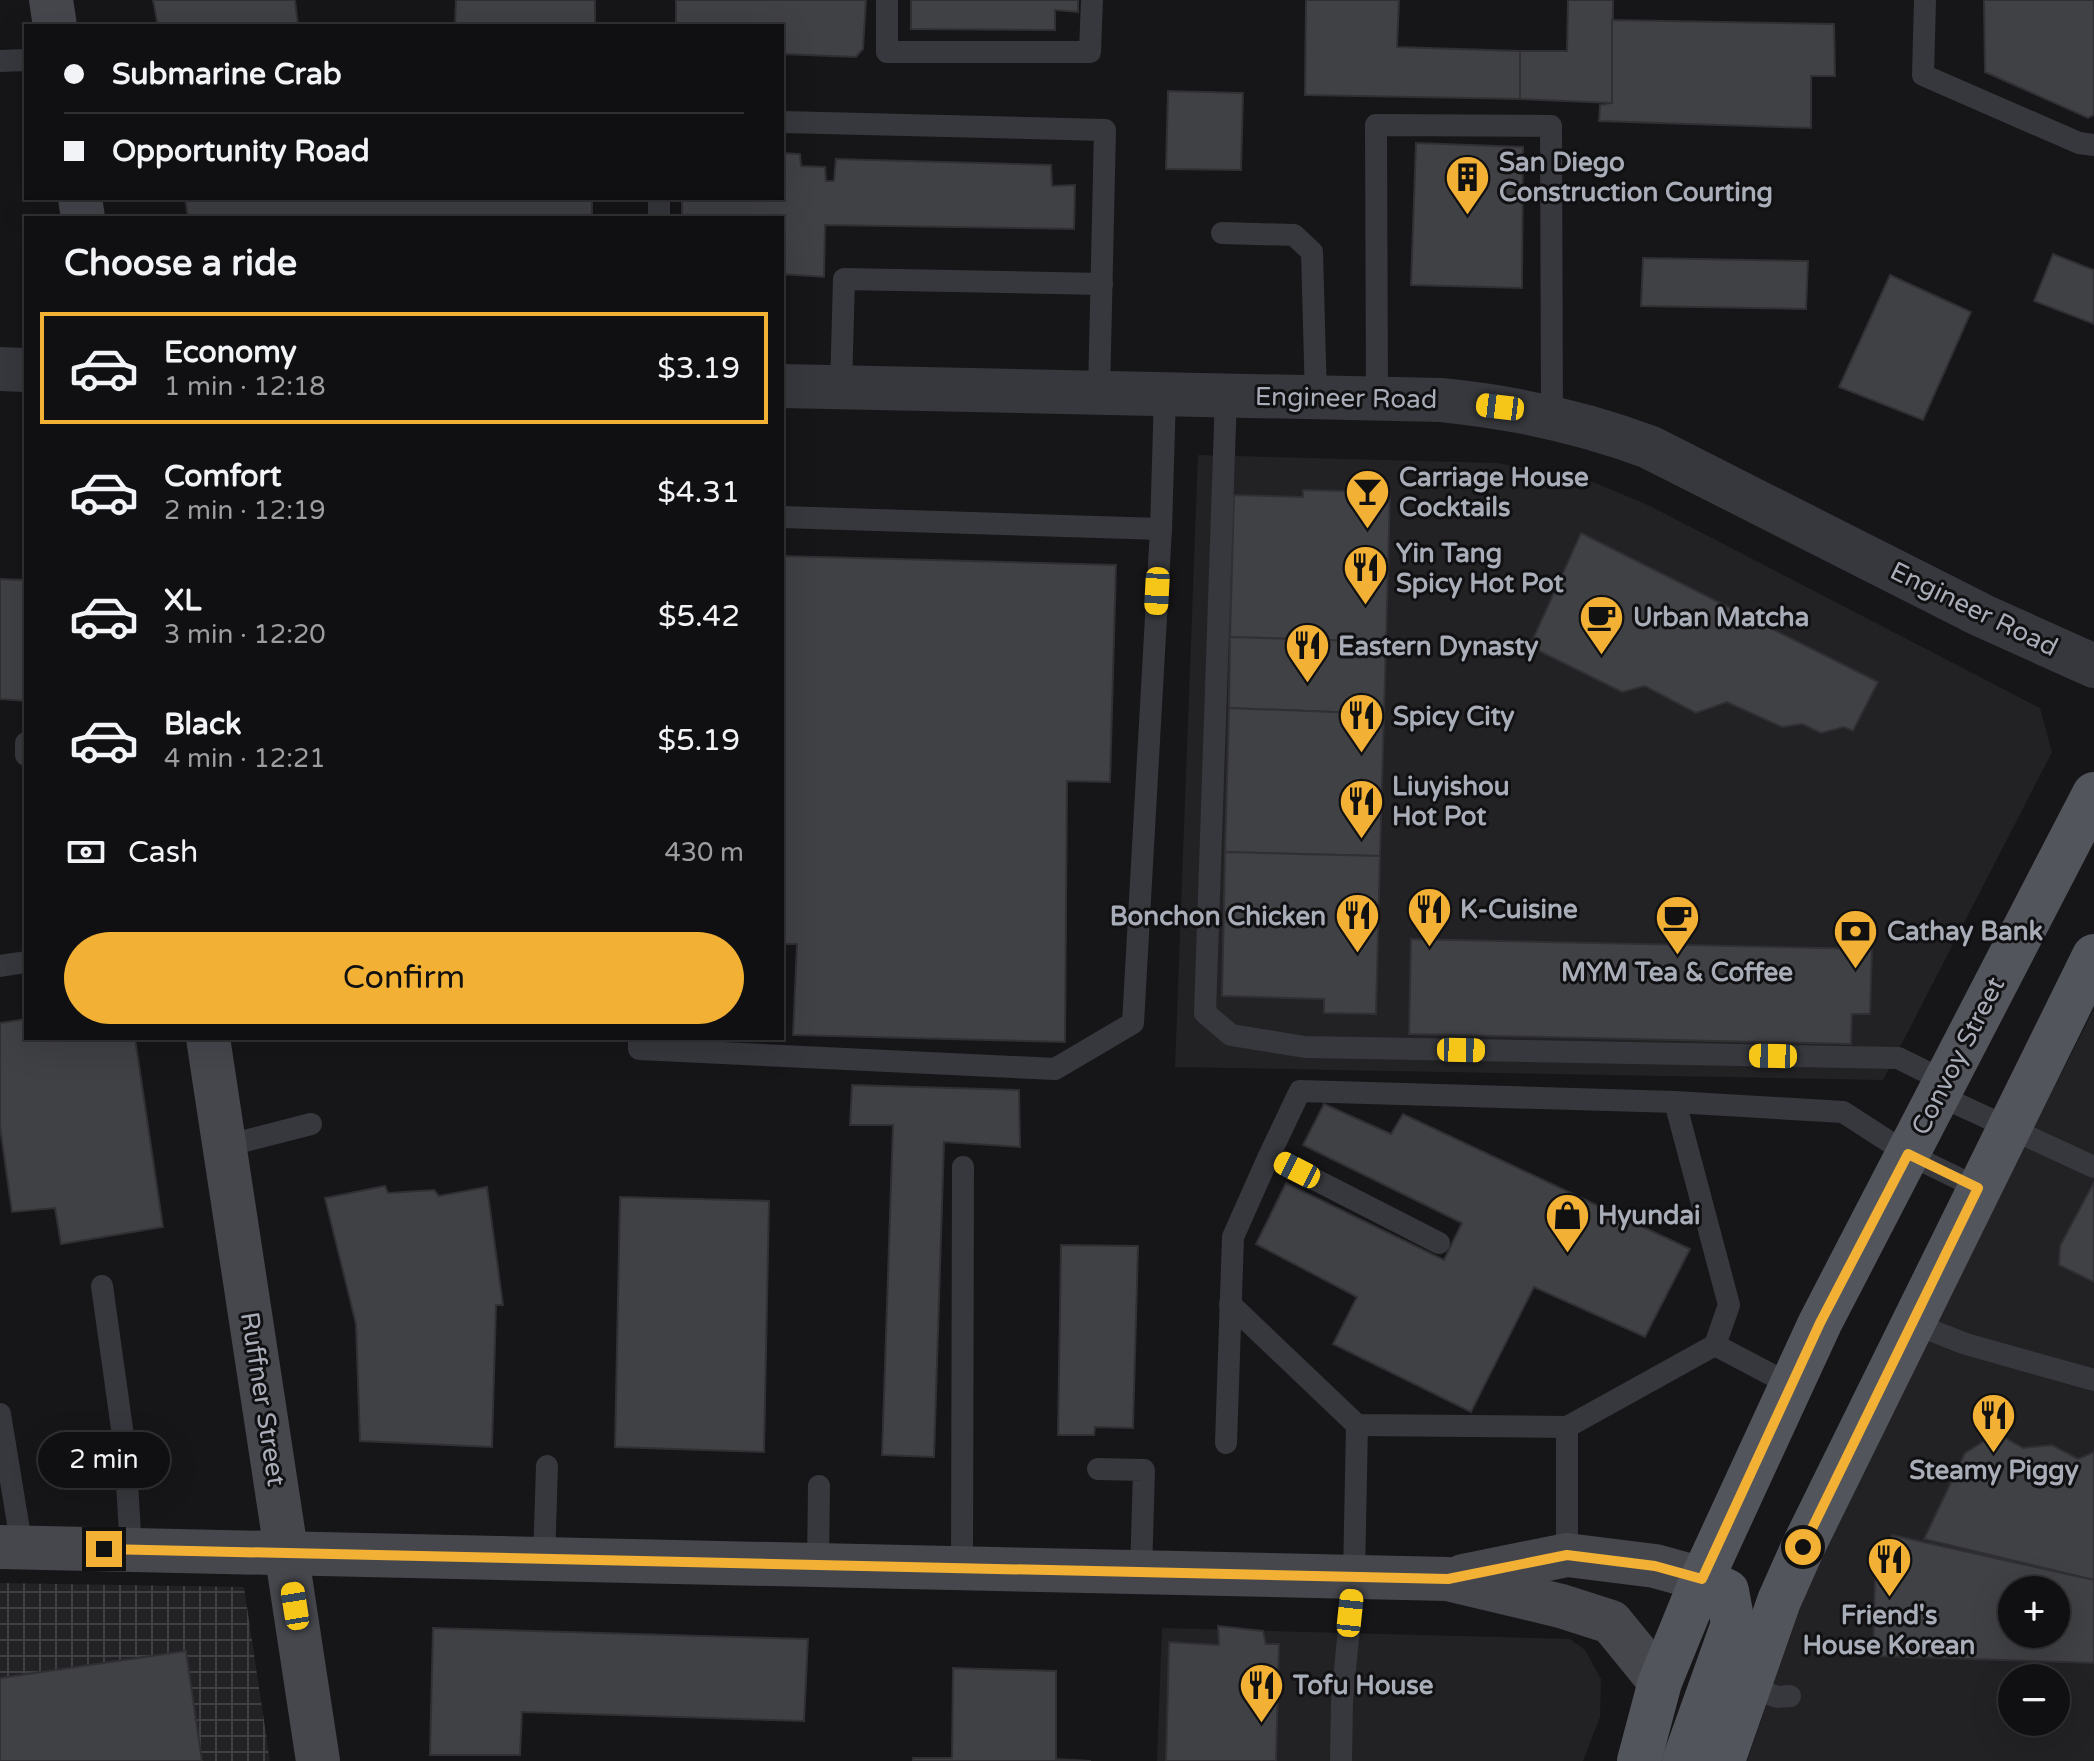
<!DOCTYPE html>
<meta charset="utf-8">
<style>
:root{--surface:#101012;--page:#19191b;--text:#f1f3f6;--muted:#9c9d9f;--line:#303032;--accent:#f2b134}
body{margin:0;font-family:"Varela Round",sans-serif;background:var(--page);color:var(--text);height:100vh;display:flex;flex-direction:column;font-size:30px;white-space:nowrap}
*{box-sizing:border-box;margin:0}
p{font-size:26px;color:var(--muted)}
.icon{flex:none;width:44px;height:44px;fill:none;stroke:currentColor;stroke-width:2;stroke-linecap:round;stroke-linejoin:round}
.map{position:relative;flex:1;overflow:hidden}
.sheet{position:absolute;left:24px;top:216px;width:760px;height:824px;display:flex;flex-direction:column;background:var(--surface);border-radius:0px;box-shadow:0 8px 32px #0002,0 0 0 2px var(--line)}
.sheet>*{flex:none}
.hud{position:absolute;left:24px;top:24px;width:760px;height:176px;border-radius:0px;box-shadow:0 8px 32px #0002,0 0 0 2px var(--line);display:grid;align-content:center;height:176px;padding:0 40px;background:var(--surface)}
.controls{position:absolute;left:1998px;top:1576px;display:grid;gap:16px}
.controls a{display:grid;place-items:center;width:72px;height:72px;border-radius:50%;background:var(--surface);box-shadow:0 8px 32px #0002,0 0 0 2px var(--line);font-size:40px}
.end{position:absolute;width:36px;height:36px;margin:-18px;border:10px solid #f2b134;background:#111;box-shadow:0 0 0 4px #111}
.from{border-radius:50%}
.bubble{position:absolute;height:56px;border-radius:28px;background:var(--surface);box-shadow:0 8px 32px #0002,0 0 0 2px var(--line);font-size:26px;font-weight:600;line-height:56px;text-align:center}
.car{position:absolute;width:24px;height:48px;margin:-24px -12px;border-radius:10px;box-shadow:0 0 6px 2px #0007;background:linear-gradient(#f5c518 24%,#345 0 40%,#f5c518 0 76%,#345 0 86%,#f5c518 0)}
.hud b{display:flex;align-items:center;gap:28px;height:76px;font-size:30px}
.hud b+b{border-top:2px solid var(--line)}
.hud i{width:20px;height:20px;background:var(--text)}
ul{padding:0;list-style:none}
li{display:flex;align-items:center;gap:24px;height:112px;margin:0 16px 12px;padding:0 24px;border:4px solid transparent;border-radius:0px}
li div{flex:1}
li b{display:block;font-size:30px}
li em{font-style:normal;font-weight:600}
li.on{border-color:var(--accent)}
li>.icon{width:72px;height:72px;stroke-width:1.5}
h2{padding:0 40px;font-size:36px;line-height:96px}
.pay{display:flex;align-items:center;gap:20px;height:88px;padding:0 40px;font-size:30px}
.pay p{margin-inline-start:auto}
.button{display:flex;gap:16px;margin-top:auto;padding:16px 40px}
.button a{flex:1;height:92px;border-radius:48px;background:var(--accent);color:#111;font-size:32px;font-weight:600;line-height:92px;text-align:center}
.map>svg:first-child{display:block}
</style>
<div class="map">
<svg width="2094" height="1761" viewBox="0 0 2094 1761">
<defs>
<pattern id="industrial-grid" width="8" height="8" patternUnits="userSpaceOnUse" patternTransform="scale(2)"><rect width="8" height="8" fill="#222225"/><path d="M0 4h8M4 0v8" fill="none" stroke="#3f3f43"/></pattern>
</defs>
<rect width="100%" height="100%" fill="#161618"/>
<g fill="#222225" fill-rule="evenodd">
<path d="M1198,455L1497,463L1588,480L1650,506L2040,708L2052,752L1883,1080L1175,1067Z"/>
<path d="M2094,1009V1761H1747L1821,1546ZM2012,1590H2056V1634H2012ZM2012,1678H2056V1722H2012Z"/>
<path d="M1162,1628L1570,1639L1585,1650L1601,1679L1600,1717L1583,1761H1157Z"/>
</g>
<path fill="url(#industrial-grid)" d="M0,1583L244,1587L270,1761H0Z"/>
<g fill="#404145" stroke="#303034" stroke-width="2" fill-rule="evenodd">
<path d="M153,0H295L298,26H158Z"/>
<path d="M456,0H595V26H455Z"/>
<path d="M676,0H866L863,49L856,57L782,54V26H676Z"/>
<path d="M911,0H1078V12L1055,10V30L911,29Z"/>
<path d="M1306,0H1399L1397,47L1520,51V99L1305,95Z"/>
<path d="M1568,0H1613L1612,103L1520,99V51H1567Z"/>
<path d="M1984,0H2094V115L2088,118L1985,72Z"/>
<path d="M1612,20L1834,24L1835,76H1811V128L1599,121L1600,105L1612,103Z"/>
<path d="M1168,91L1243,93L1241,170L1166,169Z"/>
<path d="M1416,143L1523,147L1522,288L1411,285Z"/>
<path d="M782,153L800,154L801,166L825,167L826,181H834L836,159L1051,165L1052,186L1075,185L1074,229L825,225L824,277L782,274V218H682V198H782Z"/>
<path d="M185,198H592V218H188Z"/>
<path d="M2053,254L2094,270V324L2034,301Z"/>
<path d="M1643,258L1808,261L1806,309L1641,306Z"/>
<path d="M1890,275L1971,312L1923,420L1839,387Z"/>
<path d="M1303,490L1390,492L1386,642L1230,637L1234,495L1303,497Z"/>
<path d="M1581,533L1878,682L1853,731L1844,727L1821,733L1802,724L1782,727L1727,702L1696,713L1645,686L1622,692L1541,652L1532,641Z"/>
<path d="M782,556L1116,565L1110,782L1067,781L1065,1042L793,1035L797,944H782Z"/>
<path d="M0,579L26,580V701L0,699Z"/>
<path d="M1230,637L1386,642L1384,714L1229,708Z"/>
<path d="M1229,708L1384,714L1380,856L1225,852Z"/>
<path d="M1225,852L1380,856L1376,1014L1324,1013V999L1222,996Z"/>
<path d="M1411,939L1872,949L1870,1014H1852L1851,1044L1409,1034Z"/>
<path d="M26,1019V1038H135L163,1227L61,1244L55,1208L12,1212L0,1127V1023Z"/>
<path d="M852,1085L1019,1090L1020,1147L944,1142L934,1457L882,1455L893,1125H850Z"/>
<path d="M1324,1104L1391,1134L1403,1114L1690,1249L1645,1337L1534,1287L1471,1412L1333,1344L1357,1297L1256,1244L1286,1183L1444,1260L1462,1223L1303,1145Z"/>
<path d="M2094,1182V1282L2059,1265L2060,1246Z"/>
<path d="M385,1186L388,1193L434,1190L439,1196L487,1187L503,1305H496L492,1447L360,1441L356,1324L325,1198Z"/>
<path d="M620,1197L769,1201L764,1452L615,1447Z"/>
<path d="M1061,1245L1138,1246L1133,1428L1095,1427L1094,1435H1058Z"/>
<path d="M1997,1433L2023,1448L2052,1445L2078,1459L2094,1452V1580L1924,1539L1965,1453Z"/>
<path d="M1892,1535L2094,1580V1663L1873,1656L1875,1576ZM2012,1590H2056V1634H2012Z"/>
<path d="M1218,1626L1263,1631L1266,1644H1279L1276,1761H1166L1169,1642L1219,1645Z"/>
<path d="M433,1628L808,1639L804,1721L522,1712L520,1755H430Z"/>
<path d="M186,1651L202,1761H0V1678Z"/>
<path d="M953,1668L1056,1671V1759L1091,1761H913V1758H952Z"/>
</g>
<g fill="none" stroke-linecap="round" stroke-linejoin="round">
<g stroke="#37383d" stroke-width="22">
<path d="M887,0V52H1090L1092,0"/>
<path d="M1925,0L1923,75L2079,143L2094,145"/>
<path d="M0,61L26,60"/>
<path d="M782,122L1105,130L1099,393"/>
<path d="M659,218V198"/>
<path d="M1222,233L1294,235L1312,252L1316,398"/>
<path d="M841,387L844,279L1102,284"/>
<path d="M1226,395L1205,1013L1231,1035L1305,1047L1898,1058L1945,1081"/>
<path d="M1377,399L1376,125L1551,126L1552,419"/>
<path d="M782,517L1161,529"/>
<path d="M26,743V755"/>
<path d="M0,966L26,962"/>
<path d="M639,1038V1049L1055,1069L1133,1023L1161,529L1165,395"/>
<path d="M1938,1095L2094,1167"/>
<path d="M225,1146L311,1124"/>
<path d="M1439,1243L1269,1156L1300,1091L1675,1102L1843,1112L1908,1154L1978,1188"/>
<path d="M102,1286L125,1450L131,1550"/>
<path d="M1230,1304L1357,1425L1567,1427L1715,1345L1729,1305L1675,1102"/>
<path d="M1912,1323L1966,1344L2094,1380"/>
<path d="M1715,1345L1791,1385"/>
<path d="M0,1414L22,1548"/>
<path d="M1567,1427V1555"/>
<path d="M1226,1443L1233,1237L1269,1156"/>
<path d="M1098,1469L1144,1470L1141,1572"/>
<path d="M544,1559L547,1466"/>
<path d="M818,1565L819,1486"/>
<path d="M962,1568L963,1167"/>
<path d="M1748,1686L1777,1697L1790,1696"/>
<path d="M1341,1761L1342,1701L1354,1576L1357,1425"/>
</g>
<g stroke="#37383d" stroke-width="44">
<path d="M0,369L26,370"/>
<path d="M782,386L1441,400C1512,407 1582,422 1649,447L1983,616L2094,666"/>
</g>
<g stroke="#45474d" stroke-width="44">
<path d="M51,0L55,26"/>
<path d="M80,198L83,218"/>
<path d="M208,1038L318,1761"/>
<path d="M0,1547L1448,1579L1561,1606L1611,1622L1660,1682"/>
<path d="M1463,1576L1567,1555L1655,1566L1702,1579"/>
</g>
<g stroke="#53555c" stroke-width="44">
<path d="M1639,1761L1660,1682L1702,1579L1820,1323L2094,794"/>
<path d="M1684,1761L1733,1624L1727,1591L1702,1579"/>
<path d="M1723,1761L1779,1601L1803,1547L2094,956"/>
</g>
</g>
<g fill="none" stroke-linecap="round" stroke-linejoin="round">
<path stroke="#f2b134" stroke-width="10" d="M104,1549L1448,1579L1567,1555L1655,1566L1702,1579L1820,1323L1908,1154L1978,1188L1803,1547"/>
</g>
<defs>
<symbol id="building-pin" viewBox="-11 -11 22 30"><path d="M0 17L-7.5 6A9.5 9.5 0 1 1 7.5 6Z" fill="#f2b134" stroke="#111113"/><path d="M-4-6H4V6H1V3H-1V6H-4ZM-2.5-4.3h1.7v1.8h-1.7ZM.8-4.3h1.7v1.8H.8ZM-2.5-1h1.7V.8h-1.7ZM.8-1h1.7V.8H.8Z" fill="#111"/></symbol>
<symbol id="bar-pin" viewBox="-11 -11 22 30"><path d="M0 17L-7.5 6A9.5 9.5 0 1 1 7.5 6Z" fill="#f2b134" stroke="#111113"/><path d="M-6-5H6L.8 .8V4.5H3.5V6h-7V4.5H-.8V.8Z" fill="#111"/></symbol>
<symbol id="restaurant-pin" viewBox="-11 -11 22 30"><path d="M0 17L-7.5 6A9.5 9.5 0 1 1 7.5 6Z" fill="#f2b134" stroke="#111113"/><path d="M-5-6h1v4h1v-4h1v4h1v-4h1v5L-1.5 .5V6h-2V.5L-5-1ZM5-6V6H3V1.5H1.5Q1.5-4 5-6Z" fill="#111"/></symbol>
<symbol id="cafe-pin" viewBox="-11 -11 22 30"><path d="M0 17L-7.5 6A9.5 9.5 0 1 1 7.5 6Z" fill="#f2b134" stroke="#111113"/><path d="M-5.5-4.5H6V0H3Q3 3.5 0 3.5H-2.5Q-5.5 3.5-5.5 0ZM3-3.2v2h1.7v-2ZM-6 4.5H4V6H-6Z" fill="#111"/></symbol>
<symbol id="bank-pin" viewBox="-11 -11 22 30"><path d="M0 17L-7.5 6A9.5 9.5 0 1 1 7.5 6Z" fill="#f2b134" stroke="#111113"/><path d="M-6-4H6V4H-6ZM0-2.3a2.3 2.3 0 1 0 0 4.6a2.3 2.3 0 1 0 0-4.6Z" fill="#111"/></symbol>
<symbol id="shop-pin" viewBox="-11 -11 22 30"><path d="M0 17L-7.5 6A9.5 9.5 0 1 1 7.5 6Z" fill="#f2b134" stroke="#111113"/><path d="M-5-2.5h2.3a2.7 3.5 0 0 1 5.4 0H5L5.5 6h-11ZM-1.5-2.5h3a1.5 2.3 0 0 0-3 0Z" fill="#111"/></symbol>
</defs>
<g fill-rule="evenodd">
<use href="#building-pin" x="1442" y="152" width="51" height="69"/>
<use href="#bar-pin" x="1342" y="466" width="51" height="69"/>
<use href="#restaurant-pin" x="1340" y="542" width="51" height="69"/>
<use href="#cafe-pin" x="1576" y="592" width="51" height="69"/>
<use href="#restaurant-pin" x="1282" y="620" width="51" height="69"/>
<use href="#restaurant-pin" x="1336" y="690" width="51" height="69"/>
<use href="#restaurant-pin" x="1336" y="776" width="51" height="69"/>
<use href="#restaurant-pin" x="1404" y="884" width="51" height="69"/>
<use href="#restaurant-pin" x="1332" y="890" width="51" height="69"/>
<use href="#cafe-pin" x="1652" y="892" width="51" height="69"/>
<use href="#bank-pin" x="1830" y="906" width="51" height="69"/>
<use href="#shop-pin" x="1542" y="1190" width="51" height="69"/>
<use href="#restaurant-pin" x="1968" y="1390" width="51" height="69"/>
<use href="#restaurant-pin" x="1864" y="1534" width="51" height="69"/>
<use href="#restaurant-pin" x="1236" y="1660" width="51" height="69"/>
</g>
<g text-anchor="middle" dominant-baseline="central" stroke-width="6" stroke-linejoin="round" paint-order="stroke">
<g font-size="26" font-weight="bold" fill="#a8adb8" stroke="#111113" text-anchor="start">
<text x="1499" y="162">San Diego<tspan x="1499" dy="30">Construction Courting</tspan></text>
<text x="1399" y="477">Carriage House<tspan x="1399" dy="30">Cocktails</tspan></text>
<text x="1396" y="553">Yin Tang<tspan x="1396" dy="30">Spicy Hot Pot</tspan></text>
<text x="1633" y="617">Urban Matcha</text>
<text x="1338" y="646">Eastern Dynasty</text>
<text x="1393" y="716">Spicy City</text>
<text x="1392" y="786">Liuyishou<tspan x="1392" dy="30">Hot Pot</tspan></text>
<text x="1460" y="909">K-Cuisine</text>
<text x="1326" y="916" text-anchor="end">Bonchon Chicken</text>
<text x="1887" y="931">Cathay Bank</text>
<text x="1677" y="972" text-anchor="middle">MYM Tea &amp; Coffee</text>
<text x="1598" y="1215">Hyundai</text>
<text x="1994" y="1470" text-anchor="middle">Steamy Piggy</text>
<text x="1889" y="1615" text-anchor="middle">Friend's<tspan x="1889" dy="30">House Korean</tspan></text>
<text x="1293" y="1685">Tofu House</text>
</g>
<g font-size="26" fill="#a8adb8" stroke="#111113">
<text transform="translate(1346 398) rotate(1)">Engineer Road</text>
<text transform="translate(1974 609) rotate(26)">Engineer Road</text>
<text transform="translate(1958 1056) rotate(-63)">Convoy Street</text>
<text transform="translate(263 1399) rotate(81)">Ruffner Street</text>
</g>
</g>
</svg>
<div class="controls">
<a>+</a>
<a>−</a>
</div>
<i class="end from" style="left:1803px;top:1547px"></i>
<i class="end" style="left:104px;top:1549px"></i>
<div class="bubble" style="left:38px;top:1432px;width:132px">2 min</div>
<i class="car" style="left:1500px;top:407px;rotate:277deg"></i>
<i class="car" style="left:1157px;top:591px;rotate:183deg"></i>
<i class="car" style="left:1461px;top:1050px;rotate:91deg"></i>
<i class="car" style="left:1773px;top:1056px;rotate:271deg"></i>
<i class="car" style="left:1297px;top:1170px;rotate:297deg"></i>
<i class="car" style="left:295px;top:1606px;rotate:351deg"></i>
<i class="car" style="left:1350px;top:1613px;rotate:6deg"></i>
<div class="hud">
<b><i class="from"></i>Submarine Crab</b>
<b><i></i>Opportunity Road</b>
</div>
<section class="sheet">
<h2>Choose a ride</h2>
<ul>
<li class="on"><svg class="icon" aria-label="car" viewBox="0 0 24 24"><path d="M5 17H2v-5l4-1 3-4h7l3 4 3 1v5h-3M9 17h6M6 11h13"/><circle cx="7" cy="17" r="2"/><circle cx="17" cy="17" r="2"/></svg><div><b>Economy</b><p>1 min · 12:18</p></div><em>$3.19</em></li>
<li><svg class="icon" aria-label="car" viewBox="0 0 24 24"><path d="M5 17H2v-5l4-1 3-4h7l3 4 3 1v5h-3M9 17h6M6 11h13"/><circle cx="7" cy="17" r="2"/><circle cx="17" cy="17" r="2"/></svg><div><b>Comfort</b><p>2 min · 12:19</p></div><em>$4.31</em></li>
<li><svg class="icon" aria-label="car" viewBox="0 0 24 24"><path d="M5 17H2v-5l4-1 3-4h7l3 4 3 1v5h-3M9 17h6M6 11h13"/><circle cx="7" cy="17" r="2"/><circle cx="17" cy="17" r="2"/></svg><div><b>XL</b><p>3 min · 12:20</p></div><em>$5.42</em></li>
<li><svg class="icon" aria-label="car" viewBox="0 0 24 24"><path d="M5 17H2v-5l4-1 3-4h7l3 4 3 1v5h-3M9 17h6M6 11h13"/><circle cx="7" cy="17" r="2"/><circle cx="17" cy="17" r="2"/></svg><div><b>Black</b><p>4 min · 12:21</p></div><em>$5.19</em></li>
</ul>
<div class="pay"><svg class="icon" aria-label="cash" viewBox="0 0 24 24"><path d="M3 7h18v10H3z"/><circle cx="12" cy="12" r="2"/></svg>Cash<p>430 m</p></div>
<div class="button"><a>Confirm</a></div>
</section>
</div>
